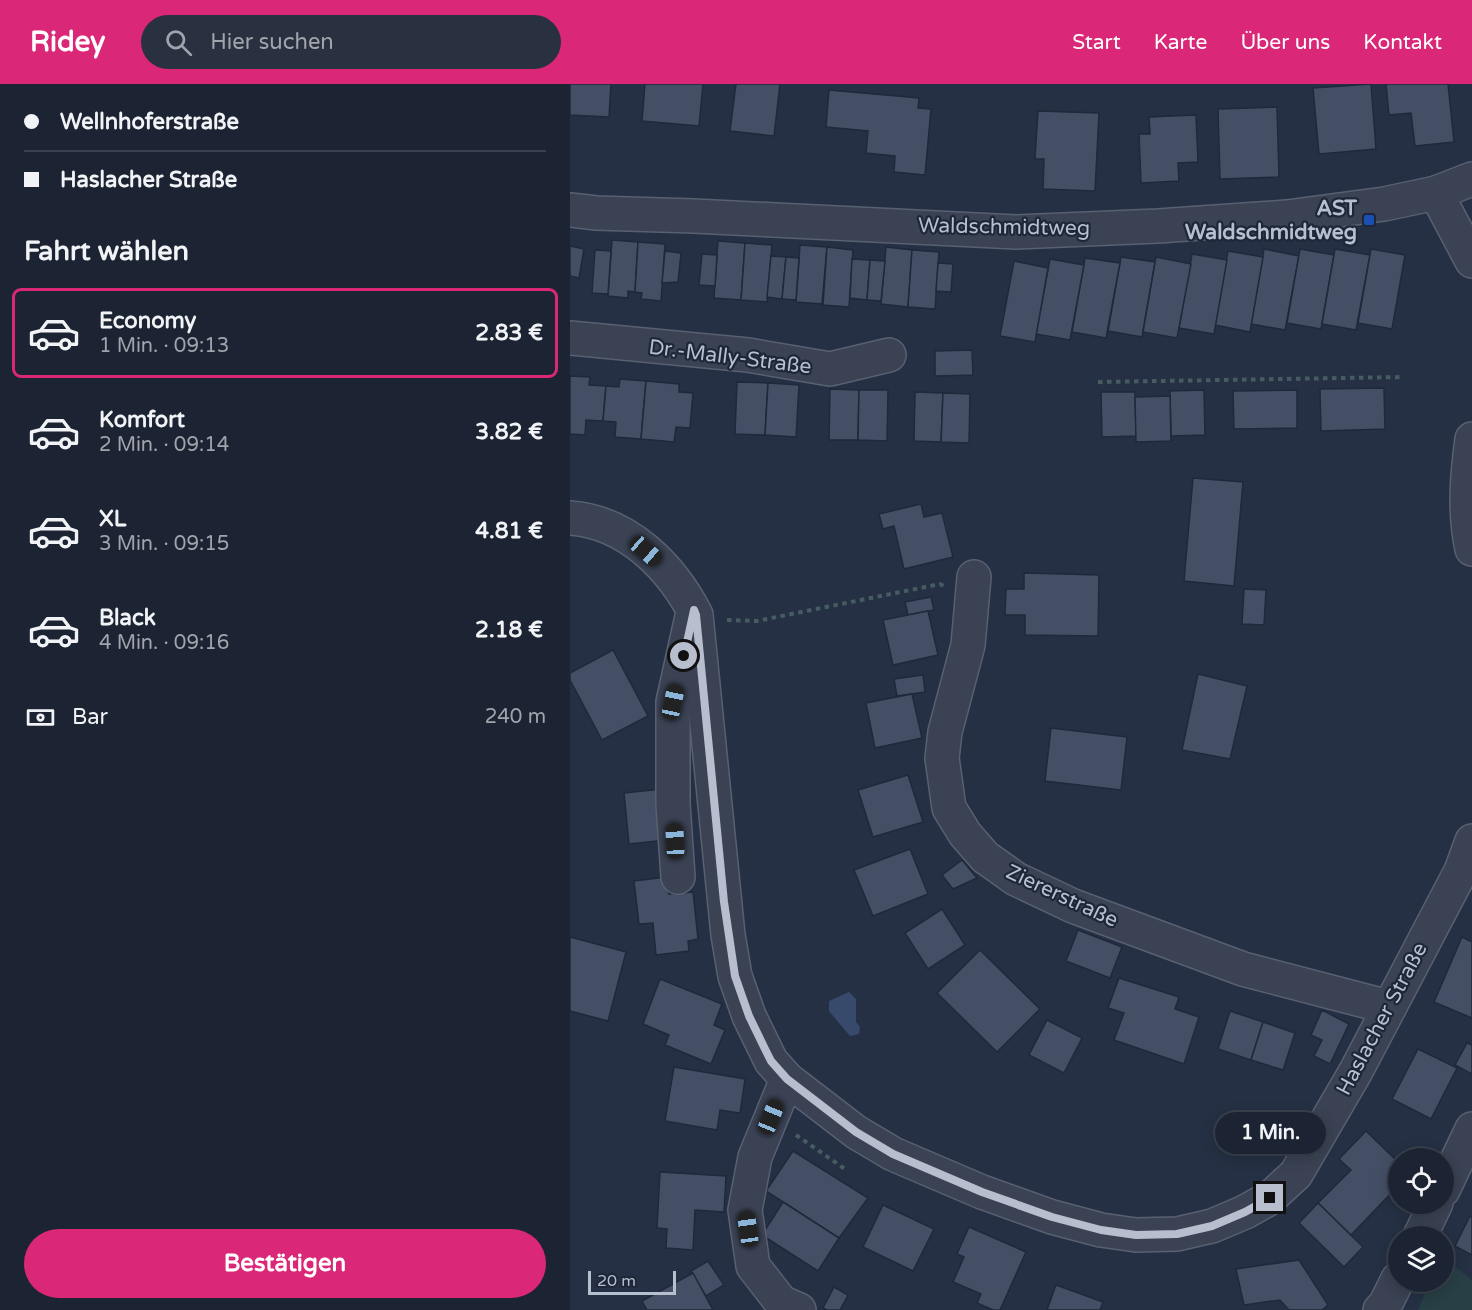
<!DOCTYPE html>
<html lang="de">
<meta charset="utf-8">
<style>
:root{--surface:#1c2433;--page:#29303f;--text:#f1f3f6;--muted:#a0a4ac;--line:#3a414e;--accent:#db2777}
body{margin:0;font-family:"Varela Round",sans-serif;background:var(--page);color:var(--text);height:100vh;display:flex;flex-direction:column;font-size:22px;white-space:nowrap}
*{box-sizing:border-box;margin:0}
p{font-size:20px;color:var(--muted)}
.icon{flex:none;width:33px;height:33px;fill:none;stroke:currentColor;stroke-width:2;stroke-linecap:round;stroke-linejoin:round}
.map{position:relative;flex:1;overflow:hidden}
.drawer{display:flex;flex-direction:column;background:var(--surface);width:570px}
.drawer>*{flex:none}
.guide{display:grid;align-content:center;height:132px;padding:0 24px;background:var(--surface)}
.fabs{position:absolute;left:818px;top:1064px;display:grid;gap:12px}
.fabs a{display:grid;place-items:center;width:66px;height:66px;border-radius:50%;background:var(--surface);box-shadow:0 3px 15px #0003,0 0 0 2px var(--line);font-size:30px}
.scale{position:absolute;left:18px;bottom:15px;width:88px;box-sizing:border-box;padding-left:6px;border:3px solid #b7becd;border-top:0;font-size:16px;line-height:21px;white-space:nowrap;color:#b7becd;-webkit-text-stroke:4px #1e2739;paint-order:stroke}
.end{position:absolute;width:27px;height:27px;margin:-14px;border:8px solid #b7becd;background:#111;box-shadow:0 0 0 3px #111}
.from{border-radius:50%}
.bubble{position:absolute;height:42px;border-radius:21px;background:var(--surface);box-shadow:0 3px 15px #0003,0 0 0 2px var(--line);font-size:20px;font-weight:800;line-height:42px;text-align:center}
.car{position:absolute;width:18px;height:36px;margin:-18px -9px;border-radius:8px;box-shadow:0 0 4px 2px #0007;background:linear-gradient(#222 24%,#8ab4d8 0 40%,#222 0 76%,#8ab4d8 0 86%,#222 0)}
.guide b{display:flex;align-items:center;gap:21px;height:57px;font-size:22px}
.guide b+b{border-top:2px solid var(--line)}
.guide i{width:15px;height:15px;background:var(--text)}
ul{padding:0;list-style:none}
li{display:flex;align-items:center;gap:18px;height:90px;margin:0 12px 9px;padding:0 12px;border:3px solid transparent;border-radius:9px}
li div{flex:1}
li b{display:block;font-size:22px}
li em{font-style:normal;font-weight:800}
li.selected{border-color:var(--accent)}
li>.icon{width:54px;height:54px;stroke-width:1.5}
h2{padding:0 24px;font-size:27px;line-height:72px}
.pay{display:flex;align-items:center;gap:15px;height:66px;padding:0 24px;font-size:22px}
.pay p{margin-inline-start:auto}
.primary-button{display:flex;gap:12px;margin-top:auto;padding:12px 24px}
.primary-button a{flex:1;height:69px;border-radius:36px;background:var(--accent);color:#fff;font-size:24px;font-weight:800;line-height:69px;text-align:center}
header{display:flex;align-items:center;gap:36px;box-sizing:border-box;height:84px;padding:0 30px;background:var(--accent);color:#fff}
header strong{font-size:28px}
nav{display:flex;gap:33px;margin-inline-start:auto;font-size:21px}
.search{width:420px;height:54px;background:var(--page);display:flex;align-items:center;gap:15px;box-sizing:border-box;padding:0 21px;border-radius:33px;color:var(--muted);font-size:22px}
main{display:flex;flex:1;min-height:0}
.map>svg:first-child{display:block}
</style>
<header>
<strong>Ridey</strong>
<div class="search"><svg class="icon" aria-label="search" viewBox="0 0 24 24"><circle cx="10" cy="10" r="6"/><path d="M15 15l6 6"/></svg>Hier suchen</div>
<nav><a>Start</a><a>Karte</a><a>Über uns</a><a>Kontakt</a></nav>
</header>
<main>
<section class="drawer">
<div class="guide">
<b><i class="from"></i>Wellnhoferstraße</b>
<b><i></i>Haslacher Straße</b>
</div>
<h2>Fahrt wählen</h2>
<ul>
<li class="selected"><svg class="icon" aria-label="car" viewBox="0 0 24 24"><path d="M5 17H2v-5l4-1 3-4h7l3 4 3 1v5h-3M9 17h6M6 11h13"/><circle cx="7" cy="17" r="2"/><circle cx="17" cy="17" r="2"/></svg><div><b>Economy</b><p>1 Min. · 09:13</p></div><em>2.83 €</em></li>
<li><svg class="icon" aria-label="car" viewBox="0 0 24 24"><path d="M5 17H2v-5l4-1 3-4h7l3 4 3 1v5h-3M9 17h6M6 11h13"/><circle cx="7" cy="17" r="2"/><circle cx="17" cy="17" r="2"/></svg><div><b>Komfort</b><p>2 Min. · 09:14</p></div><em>3.82 €</em></li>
<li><svg class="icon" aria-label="car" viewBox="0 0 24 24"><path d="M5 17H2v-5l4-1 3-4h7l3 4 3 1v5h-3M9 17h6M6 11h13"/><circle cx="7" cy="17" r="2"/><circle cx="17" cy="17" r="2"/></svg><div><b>XL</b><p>3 Min. · 09:15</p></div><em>4.81 €</em></li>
<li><svg class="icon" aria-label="car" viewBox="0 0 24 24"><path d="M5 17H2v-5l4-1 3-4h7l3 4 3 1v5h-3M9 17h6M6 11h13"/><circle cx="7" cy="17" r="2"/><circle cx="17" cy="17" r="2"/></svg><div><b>Black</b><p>4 Min. · 09:16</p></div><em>2.18 €</em></li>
</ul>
<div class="pay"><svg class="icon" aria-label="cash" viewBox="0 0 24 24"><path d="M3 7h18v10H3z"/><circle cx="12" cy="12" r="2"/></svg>Bar<p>240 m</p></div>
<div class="primary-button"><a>Bestätigen</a></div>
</section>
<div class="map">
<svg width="902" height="1226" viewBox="0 0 902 1226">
<rect width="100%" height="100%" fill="#253044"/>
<path fill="#273f45" d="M873,1173L902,1196V1226H848L860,1197H873Z"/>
<path fill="#384a6c" d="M279,908L286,915V938L290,943L289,950L280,952L259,927V917Z"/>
<g fill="#444f66" stroke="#20293b" stroke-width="1.5">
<path d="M0,0H41L39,33L0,31Z"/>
<path d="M75,0H133L129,42L72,37Z"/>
<path d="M166,0H210L204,52L160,47Z"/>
<path d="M801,0L806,65L749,70L743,4Z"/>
<path d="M816,0H878L884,58L845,62L841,29L819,31Z"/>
<path d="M259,6L349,14L348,24L361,25L355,91L324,88L325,72L296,69L298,47L256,43Z"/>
<path d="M707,23L709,93L650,95L648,25Z"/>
<path d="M468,27L529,29L525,107L473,105L474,75H465Z"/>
<path d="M626,31L628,78L608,79L609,97L571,99L569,50H580L579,33Z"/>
<path d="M42,156L68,158L65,208L58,207V214L38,212Z"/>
<path d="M148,157L175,159L171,216L144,214Z"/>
<path d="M68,158L95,160L91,217L71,215L72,209L65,208Z"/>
<path d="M175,159L202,161L197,218L171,216Z"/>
<path d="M230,161L257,163L252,220L226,218Z"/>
<path d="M0,162L14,165L9,194L0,192Z"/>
<path d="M257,163L283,166L279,223L253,221Z"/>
<path d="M316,163L342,166L338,223L311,220Z"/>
<path d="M694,165L729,172L715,246L681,240Z"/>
<path d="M730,165L764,171L751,245L717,239Z"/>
<path d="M765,165L800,171L786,246L752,240Z"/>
<path d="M801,165L835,171L822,245L788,239Z"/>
<path d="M25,166L41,167L38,210L22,209Z"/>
<path d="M342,166L369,168L365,225L338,223Z"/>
<path d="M95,167L111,169L108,198L92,199Z"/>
<path d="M658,167L693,173L680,248L645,241Z"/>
<path d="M132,170L147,171L145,202L129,201Z"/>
<path d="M622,170L657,176L644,250L609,244Z"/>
<path d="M201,172L216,173L212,215L197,213Z"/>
<path d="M216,173L229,174L226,216L212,215Z"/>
<path d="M551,173L585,178L572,253L538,247Z"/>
<path d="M586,173L621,180L607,254L573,248Z"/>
<path d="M515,174L550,179L536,254L502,248Z"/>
<path d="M282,175L300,176L297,216L280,214Z"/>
<path d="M480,175L514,181L500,256L466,250Z"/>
<path d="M300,176L315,177L311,217L297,216Z"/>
<path d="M444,177L478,184L465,258L430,252Z"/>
<path d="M368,179L383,180L381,208L366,207Z"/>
<path d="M402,266L403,291L365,292V267Z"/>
<path d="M0,292L20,293L19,301L36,302L33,337L16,336L15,351L0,350Z"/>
<path d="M50,295L76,297L71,355L45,353L46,338L33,337L36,302L49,303Z"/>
<path d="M76,297L109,300V308L123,309L120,344L106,343L104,358L71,355Z"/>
<path d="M167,298L198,299L195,351L165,350Z"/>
<path d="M198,299L229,301L226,353L195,351Z"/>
<path d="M814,304L815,345L751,347L750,305Z"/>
<path d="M260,305L289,306L288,356H259Z"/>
<path d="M289,306H318L317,357L288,356Z"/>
<path d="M634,306L635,351L601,352L600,307Z"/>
<path d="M727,306V344L664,345L663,307Z"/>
<path d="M345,308L373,309L371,358L344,357Z"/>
<path d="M531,308H565L566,352L532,353Z"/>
<path d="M373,309L400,310L399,359L371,358Z"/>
<path d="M600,312L601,357L566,358L565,313Z"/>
<path d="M623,394L673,398L664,502L614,497Z"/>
<path d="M351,420L354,433L372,429L383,473L334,485L324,442L313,445L309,430Z"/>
<path d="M454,489L529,491L528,552L455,551V531H435L436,505H454Z"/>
<path d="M674,505L696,506L694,541L672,540Z"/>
<path d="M361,513L364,526L338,531L335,518Z"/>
<path d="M358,527L368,571L323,581L313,536Z"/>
<path d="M43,566L78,632L32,656L0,596V589Z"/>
<path d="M628,590L677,602L660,675L612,666Z"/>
<path d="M353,591L355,608L327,612L324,595Z"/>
<path d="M342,610L352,654L305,664L296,619Z"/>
<path d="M481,644L557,653L551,706L475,697Z"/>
<path d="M338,691L353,738L303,753L288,706Z"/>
<path d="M92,705L97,756L59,760L54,709Z"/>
<path d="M340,765L358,810L303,832L284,786Z"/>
<path d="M392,776L407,794L383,805L372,791Z"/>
<path d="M97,793L99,810L123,808L128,855L118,857L119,867L86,871L83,839L69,840L64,797Z"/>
<path d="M372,825L395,861L358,885L335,849Z"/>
<path d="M508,846L552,863L540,894L496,877Z"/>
<path d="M0,853L56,868L38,937L0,927Z"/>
<path d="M892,853L902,858V934L864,918Z"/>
<path d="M410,866L470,925L427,968L367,909Z"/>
<path d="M549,894L609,913L605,925L629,933L614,980L544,956L554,929L538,924Z"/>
<path d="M90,895L152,920L144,941L155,946L141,980L95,961L99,951L73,940Z"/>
<path d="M752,926L779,940L760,980L744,972L752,956L741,951Z"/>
<path d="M660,927L693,938L681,976L648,965Z"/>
<path d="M477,936L512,954L494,989L459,971Z"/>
<path d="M693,938L725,949L713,986L681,976Z"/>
<path d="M897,959L902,961V990L885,981Z"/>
<path d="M848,965L887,984L861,1035L822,1015Z"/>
<path d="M104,983L175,995L170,1029L150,1026L147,1046L95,1037Z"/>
<path d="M796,1047L828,1078V1102L781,1151L748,1119L781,1086L769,1075Z"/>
<path d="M223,1067L298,1114L269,1154L196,1107Z"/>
<path d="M90,1088L156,1092L154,1128L125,1126L123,1166L96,1164L97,1145L87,1144Z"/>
<path d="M213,1118L269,1154L248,1187L192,1151Z"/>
<path d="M748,1119L793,1163L774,1183L729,1139Z"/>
<path d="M313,1121L364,1145L343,1187L293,1163Z"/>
<path d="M900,1132L902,1133V1171L885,1162Z"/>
<path d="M399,1143L456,1168L430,1226H423L407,1219L411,1210L383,1198L394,1173L387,1170Z"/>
<path d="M729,1176L758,1221L752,1226H719L710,1216L674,1221L666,1185Z"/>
<path d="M138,1177L154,1201L136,1212L121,1187Z"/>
<path d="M123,1189L143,1226H77L72,1217Z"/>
<path d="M486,1201L533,1218L530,1226H477Z"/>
<path d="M264,1203L278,1211L270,1226H257L253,1224Z"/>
</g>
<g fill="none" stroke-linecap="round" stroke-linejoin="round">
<defs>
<g id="minor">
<path d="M866,109L902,177"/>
<path d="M0,126L26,129L124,132L446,148L588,142L717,133L814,120L866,109L902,95"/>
<path d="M0,254L178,271L260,285L319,271"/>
<path d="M404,493L398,561L375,648L372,674L379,724L395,750L415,773L446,795L503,822L673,885L818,923"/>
<path d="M108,793L103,720V618L123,528"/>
<path d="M217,995L185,1073L175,1126L183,1182L211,1218L229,1226"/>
<path d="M873,1106L902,1045"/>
<path d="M850,1152L866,1119"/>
<path d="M810,1226L815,1221L828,1195"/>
</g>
<g id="tertiary">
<path d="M902,355C897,392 894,428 902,465"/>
<path d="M0,434C57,438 101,482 126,531L158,851L165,892L179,932L201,977L217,995L286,1048L323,1070L412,1108L482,1133L531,1146L566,1151L607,1150L642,1142L675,1128L700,1114L726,1090L786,987L891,787L902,757"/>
</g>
</defs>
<use href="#minor" stroke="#586071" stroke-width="36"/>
<use href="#tertiary" stroke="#586071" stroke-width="36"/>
<g stroke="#465c61" stroke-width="4" stroke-dasharray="4.5 4.5" stroke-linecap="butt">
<path d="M528,298L833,293"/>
<path d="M157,536L187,537L370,500L374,502"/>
<path d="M226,1051L275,1085"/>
</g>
<use href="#minor" stroke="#3a4253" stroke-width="33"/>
<use href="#tertiary" stroke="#3a4253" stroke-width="33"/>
</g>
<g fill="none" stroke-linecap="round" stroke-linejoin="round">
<path stroke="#b7becd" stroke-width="8" d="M114,572L124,526L126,531L154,818L165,892L179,932L194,963L201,977L217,995L286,1048L323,1070L412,1108L482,1133L531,1146L566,1151L607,1150L642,1142L675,1128L700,1114"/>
</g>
<rect fill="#1a4fb4" stroke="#1e2739" stroke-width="2" x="793" y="130" width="12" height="12" rx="3"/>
<g text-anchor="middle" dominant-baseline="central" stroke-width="4.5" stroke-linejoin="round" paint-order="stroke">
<g font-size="21" font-weight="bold" fill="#b7becd" stroke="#1e2739" text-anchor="end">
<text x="787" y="124">AST<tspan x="787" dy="24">Waldschmidtweg</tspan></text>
</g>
<g font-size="21" fill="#b7becd" stroke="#1e2739">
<text transform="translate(434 143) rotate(1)">Waldschmidtweg</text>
<text transform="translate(160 273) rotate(7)">Dr.-Mally-Straße</text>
<text transform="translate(492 812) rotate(25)">Ziererstraße</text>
<text transform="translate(812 935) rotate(-62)">Haslacher Straße</text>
</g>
</g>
</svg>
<div class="fabs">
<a><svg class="icon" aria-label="locate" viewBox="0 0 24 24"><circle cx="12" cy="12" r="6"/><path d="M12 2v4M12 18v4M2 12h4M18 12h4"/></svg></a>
<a><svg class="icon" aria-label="layers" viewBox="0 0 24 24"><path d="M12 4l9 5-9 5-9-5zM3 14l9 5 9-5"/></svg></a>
</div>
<div class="scale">20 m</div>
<i class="end from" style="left:114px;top:572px"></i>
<i class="end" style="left:700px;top:1114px"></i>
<div class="bubble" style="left:645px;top:1028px;width:111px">1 Min.</div>
<i class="car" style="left:76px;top:467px;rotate:131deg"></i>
<i class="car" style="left:103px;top:618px;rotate:12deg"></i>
<i class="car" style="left:105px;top:757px;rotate:357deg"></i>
<i class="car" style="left:201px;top:1033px;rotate:22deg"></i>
<i class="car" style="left:178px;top:1145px;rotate:352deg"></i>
</div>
</main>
